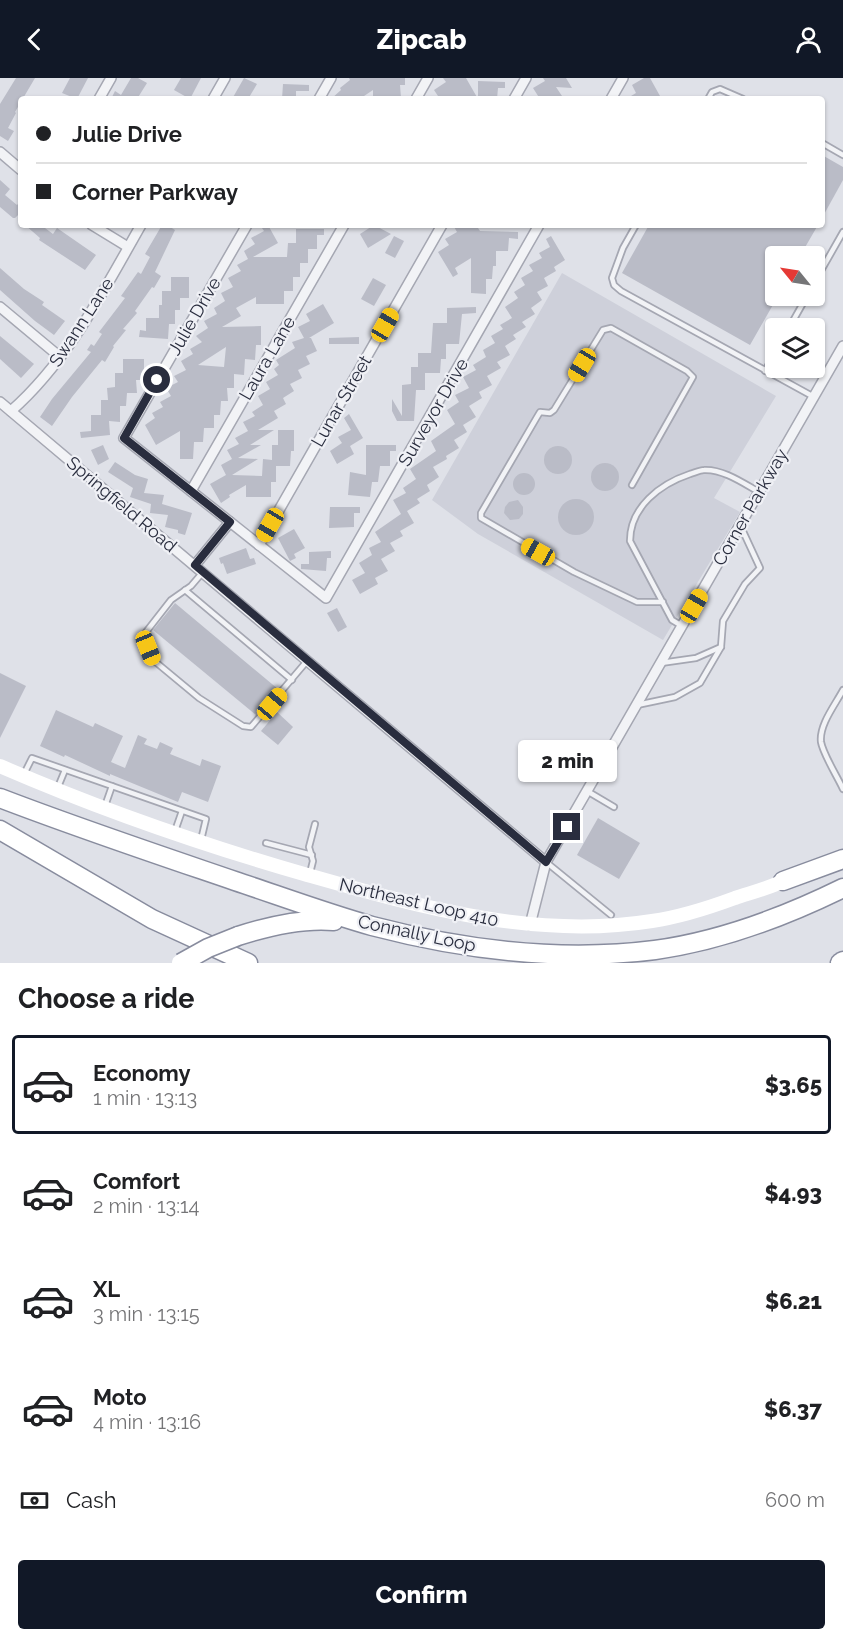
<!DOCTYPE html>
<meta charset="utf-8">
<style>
:root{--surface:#fff;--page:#f2f2f2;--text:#202124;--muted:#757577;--line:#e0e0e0;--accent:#111827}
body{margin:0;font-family:Raleway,sans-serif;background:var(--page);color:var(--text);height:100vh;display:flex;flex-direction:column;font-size:22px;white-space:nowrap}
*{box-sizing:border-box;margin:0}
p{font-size:20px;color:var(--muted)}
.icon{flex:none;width:33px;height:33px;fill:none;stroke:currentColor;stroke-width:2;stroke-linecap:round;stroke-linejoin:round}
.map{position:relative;height:885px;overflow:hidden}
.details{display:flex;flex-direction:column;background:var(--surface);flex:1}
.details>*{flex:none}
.top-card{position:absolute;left:18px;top:18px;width:807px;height:132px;border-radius:6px;box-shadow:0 2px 4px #0004;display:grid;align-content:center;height:132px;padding:0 18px;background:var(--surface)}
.needle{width:39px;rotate:300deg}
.fabs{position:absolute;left:765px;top:168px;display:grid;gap:12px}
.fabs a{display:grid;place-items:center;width:60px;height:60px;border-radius:6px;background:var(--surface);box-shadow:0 2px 4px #0004;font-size:30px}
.end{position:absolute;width:27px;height:27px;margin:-14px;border:8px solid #292d3e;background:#fff;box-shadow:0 0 0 3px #fff}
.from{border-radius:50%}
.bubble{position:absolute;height:42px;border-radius:6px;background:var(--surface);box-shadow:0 2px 4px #0004;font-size:20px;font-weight:800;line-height:42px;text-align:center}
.car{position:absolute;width:18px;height:36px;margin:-18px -9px;border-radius:8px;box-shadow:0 0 4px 2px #0007;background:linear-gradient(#f5c518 24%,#345 0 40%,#f5c518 0 76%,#345 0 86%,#f5c518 0)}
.top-card b{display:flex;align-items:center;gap:21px;height:57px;font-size:22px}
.top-card b+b{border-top:2px solid var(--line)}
.top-card i{width:15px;height:15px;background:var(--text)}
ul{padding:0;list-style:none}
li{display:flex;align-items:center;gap:18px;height:99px;margin:0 12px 9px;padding:0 6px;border:3px solid transparent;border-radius:6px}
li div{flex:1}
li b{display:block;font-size:22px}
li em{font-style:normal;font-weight:800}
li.selected{border-color:var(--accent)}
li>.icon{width:54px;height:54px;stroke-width:1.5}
h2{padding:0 18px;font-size:27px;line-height:72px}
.pay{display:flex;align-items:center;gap:15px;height:66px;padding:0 18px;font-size:22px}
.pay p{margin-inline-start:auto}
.action{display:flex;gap:12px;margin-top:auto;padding:12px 18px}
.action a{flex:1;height:69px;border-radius:6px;background:var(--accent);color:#fff;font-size:24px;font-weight:800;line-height:69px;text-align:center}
header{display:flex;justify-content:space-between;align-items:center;height:78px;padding:0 18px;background:var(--accent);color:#fff;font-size:27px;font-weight:800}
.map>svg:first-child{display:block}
</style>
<header><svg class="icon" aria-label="back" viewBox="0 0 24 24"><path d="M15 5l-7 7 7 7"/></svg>Zipcab<svg class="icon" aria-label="person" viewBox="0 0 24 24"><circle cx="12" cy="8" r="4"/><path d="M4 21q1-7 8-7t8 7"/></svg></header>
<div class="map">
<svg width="843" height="885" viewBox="0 0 843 885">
<rect width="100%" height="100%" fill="#dfe1e8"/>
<path fill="#ced0da" d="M562,195L776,318L714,420L740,434L663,562L478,456L432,422Z"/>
<g fill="#babcc7" fill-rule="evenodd">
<path d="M16,0H35L15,34L16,35L8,50L14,53L8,63L0,58V26Z"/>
<path d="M70,0H88L77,21L62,15Z"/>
<path d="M131,0H138L147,5L137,21H111L115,13L121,17Z"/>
<path d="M181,0H201L190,21L174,12Z"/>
<path d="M244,0L257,6L248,21H232Z"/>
<path d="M349,0H405V7H400L401,20H373V12L361,20L331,21L341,12L340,10L350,2Z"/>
<path d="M443,0H466L478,21V3L505,4V10H498L497,21H440L434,12L446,4Z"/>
<path d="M543,0H566L572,10L556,9L562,18L557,21H540L533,10L545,3Z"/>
<path d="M644,0H650L660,18L656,21H626L636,15L632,7Z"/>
<path d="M283,6L309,7V13H296V21H282Z"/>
<path d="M822,77L843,89V102L822,140Z"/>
<path d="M0,102L10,111L5,117L17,127L21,123V134L15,140H13L0,129Z"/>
<path d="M25,147H41L53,156L57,150L96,177L85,192L39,162L40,160Z"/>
<path d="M162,147H167L175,152L155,194L161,198L154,210L152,209L135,233L137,235L123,251L126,252L113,268L114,269L105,284L102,282L72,319L52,348L40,339L52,321L91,274L87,272L91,266L94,268L102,256L99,254L125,220L121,218L138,194L141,196L150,179L145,176Z"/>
<path d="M260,147H268L278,165L253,179H287L288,165H296V151H324V157H317V171H308V185H300V199H293V213H284V226H256V219L236,230L241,238L222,249L261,248V267H256L255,282L245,281L244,297L234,296V310H227L228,323H221L220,337H214V350H204L203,364H194L193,381H180V353L156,367L145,347L155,340L152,335L163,329L160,324L171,318L166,310L178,304L174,298L186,292L181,283L193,276L190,271L202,264L196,258L208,250L204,243L217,236L214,230L225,223L221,215L233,209L228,200L241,193L237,187L248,181L244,173L255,166L251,160L264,153ZM226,269L224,289L198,287Z"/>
<path d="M374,147L391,156L368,170L360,156Z"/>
<path d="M453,147H476L480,153L518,154V161L509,160L508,173H496V188H493L492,201H486V216L471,215V180L455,190L458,196L453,199L438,174L449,167L445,161L457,154Z"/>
<path d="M649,147H818L800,178H776V218H778L750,267L622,195Z"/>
<path d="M394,158L404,163L395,180L385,175Z"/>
<path d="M551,158L565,182L554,189L556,193L544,200L548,208L537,214L542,222L531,230L535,236L522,244L526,249L513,257L516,261L505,268L510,277L497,284L501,290L487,298L492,307L479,314L482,320L469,328L476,339L463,347L467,354L454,362L459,370L446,378L447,381L433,389L439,399L427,407L430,413L417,421L420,425L407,433L414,445L400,453L403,458L390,465L395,473L381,481L388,493L375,500L378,506L360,516L352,502L365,495L359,485L372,477L369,470L381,464L375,454L401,436L393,422L406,415L403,410L416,401L410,391L436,373L431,363L455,346L447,332L459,324L455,317L469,310L463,299L476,292L473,287L486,279L483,272L495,265L491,258L503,251L500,247L512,240L505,229L518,220L514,214L525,207L521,200L533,193L529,187L542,180L539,175L550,169L546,161Z"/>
<path d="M0,190L24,211L44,224L42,227L65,243L54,257L35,243L0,212Z"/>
<path d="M171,199H189V220H180V232H175V246H169L168,261L139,259L140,252L146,253V240H159V227H162V213H171Z"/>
<path d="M373,200L386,207L374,228L361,221Z"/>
<path d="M323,226L334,245L309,260H311L317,273L306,278L310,286L298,292L302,300L290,306L294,313L283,320L286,326L274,333L278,340L258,352H274L250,367H261L238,380L258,381L232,397L262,398L263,381L272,382V367H278V352H294V373H291L290,388H276V404H271V419H246V407L229,417L230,419L221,425L210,406L226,397L221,387L232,381L227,372L239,366L235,360L248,353L243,344L255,338L252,334L263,327L258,318L270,311L266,304L278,297L274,291L279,287L276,282L295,270L292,264L304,260L298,249L310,243L306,236Z"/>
<path d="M476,229V235L462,236L459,266H446V281H441L440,295H425V312H416L414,343H397L392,333V321L402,338V307L411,306V289H418V275H431L433,245H447V230Z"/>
<path d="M0,258L34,286L21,300L0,281Z"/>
<path d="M359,259V266H329V260Z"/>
<path d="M123,281H144V302H136L137,315H127L126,328H120V344L109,343L110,357L81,360L80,354L91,353V337H101V322H108L107,310L115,309V295H123Z"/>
<path d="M349,336L363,360L350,368L354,376L337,386L330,373L342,365L338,359L351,352L344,340Z"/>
<path d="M103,367L109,381L98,387L91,372Z"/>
<path d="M366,367H396V373H390V388H380L378,404H372L370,419L348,417L350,394L366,397Z"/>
<circle cx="558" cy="382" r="14"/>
<path d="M115,384L135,397L148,401L144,415L164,417L162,426L192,435L185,457L178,455V452L165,449L168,437L150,435L151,426L130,419L133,410L108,394Z"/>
<circle cx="605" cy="399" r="14"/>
<circle cx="524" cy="406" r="11"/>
<circle cx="576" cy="439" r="18"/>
<path d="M518,422L523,429V436L519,441L510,442L504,435L505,429L509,424Z"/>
<path d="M330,429H360V435H354V449L329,450Z"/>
<path d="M294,451L305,470L294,476L296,480L290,483L278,460Z"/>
<path d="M246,470L250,481L254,480L256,486L227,496L223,485L221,486L219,480Z"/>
<path d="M331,473V480H327L326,493L301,491V486H309V474Z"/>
<path d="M175,525L278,611L256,637L153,552Z"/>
<path d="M337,530L347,549L338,554L327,535Z"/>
<path d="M0,595L26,608L0,660Z"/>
<path d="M56,632L93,649L95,645L123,658L111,684L125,690L138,657L147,661L144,666L157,671L160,664L173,670L170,676L200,688L202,681L221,688L208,724L182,714L178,724L110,696V698L65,677L64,679L40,668Z"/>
<path d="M277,634L293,649L278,667L261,653Z"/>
<path d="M598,740L640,765L619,801L577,777Z"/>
</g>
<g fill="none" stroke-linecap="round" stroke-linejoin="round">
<defs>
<g id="lane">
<path d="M708,21L712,14L720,11L743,21"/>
<path d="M822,65L843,77"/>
<path d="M636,147L623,170L612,200L614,207L621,213L814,319"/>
<path d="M814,205L843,154"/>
<path d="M789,250L807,218"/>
<path d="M765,293L776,273"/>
<path d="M632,407L693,299L687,293L611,250L603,252L554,332L550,335L540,334L537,339L481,435V440L574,494L637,524H663"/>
<path d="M203,494L191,508L171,522L146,554L148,570L152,581L199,620L243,648L251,649L307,583"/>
<path d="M185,512L292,602"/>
<path d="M682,548L672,542L630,463C630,429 660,406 690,396C694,395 700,392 704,392C723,391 743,405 759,414"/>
<path d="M661,585L696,580L721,569"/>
<path d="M843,612C835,627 819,647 821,664C823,676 837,698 843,711"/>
<path d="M637,627L675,619L700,605L721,569L723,543L745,506L760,490L741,449"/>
<path d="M24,696L32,680L206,741L201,762"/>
<path d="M58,709L65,692"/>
<path d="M587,713L614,729"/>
<path d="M105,728L112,708"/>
<path d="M175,753L182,733"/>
<path d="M266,765L312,777"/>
<path d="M546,784L611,837"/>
<path d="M310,795L313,783L309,769L315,746"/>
</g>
<g id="street">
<path d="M99,21L111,0"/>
<path d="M213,21L225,0"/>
<path d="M319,21L331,0"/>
<path d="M416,21L428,0"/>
<path d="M514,21L526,0"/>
<path d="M611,21L623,0"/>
<path d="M0,74L21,92"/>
<path d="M92,147L128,169"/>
<path d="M247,147L124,360L326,520L539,147"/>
<path d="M0,229L60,279"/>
<path d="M0,324L546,784"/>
<path d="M11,333C68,283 104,212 141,147"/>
<path d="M191,413L344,147"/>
<path d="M259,467L442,147"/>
<path d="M195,487L230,444"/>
<path d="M530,847L546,784L843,268"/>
</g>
<g id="highway">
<path d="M0,720C78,750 156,776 235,803C280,818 326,835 372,848C464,872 561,884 655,872C720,863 784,839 843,810"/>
<path d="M0,752L152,841L248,885"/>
<path d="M783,803L843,781"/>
<path d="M238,858C269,848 302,840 334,843"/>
<path d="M840,885L843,883"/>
</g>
</defs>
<use href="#lane" stroke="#a5a7b2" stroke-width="8"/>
<use href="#street" stroke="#a5a7b2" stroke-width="12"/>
<use href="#highway" stroke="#888c9e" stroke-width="21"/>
<use href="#lane" stroke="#f2f3f6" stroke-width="4.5"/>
<use href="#street" stroke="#f2f3f6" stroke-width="9"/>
<path stroke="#fff" stroke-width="14" d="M0,688C99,731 200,766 304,796C417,828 533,862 652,843C680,839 708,830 735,820C753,814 773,809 790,800"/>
<use href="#highway" stroke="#fff" stroke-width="18"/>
<defs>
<path id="highway-bridge" d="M181,885L208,870L238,858"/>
</defs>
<use href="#highway-bridge" stroke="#888c9e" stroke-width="21" stroke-linecap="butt"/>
<use href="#highway-bridge" stroke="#fff" stroke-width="18"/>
</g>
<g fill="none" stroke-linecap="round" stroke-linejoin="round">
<path stroke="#292d3e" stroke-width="8" d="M157,302L124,360L230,444L195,487L546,784L567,749"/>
</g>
<g text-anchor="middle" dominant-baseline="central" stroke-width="4.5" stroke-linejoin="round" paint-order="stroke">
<g font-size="18" fill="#292d3e" stroke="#eff0f5">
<text transform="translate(194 238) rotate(-60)">Julie Drive</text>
<text transform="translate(81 244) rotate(-57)">Swann Lane</text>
<text transform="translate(267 280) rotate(-60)">Laura Lane</text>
<text transform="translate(341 323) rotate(-60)">Lunar Street</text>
<text transform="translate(433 334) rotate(-60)">Surveyor Drive</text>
<text transform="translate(122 426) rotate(40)">Springfield Road</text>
<text transform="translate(750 429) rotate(-60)">Corner Parkway</text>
<text transform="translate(419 824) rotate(13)">Northeast Loop 410</text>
<text transform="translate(417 855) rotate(12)">Connally Loop</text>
</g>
</g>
</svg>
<div class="fabs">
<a><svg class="needle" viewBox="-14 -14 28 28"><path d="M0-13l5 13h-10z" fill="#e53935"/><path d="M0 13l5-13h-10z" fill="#757577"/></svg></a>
<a><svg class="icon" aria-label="layers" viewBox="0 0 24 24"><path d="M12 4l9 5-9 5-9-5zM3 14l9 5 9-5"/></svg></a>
</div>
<i class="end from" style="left:157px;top:302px"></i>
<i class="end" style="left:567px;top:749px"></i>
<div class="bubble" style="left:518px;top:662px;width:99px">2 min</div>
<i class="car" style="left:385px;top:247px;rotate:30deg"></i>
<i class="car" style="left:582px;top:287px;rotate:211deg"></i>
<i class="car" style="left:270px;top:447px;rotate:210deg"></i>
<i class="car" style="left:538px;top:474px;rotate:299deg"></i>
<i class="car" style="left:694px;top:528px;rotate:30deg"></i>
<i class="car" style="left:148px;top:570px;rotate:158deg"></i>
<i class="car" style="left:272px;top:626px;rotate:40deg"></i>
<div class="top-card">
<b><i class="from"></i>Julie Drive</b>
<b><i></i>Corner Parkway</b>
</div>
</div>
<section class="details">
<h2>Choose a ride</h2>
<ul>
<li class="selected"><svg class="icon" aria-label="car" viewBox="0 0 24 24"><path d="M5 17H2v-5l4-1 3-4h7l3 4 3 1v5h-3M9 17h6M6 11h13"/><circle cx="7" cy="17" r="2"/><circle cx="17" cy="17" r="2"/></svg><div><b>Economy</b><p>1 min · 13:13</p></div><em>$3.65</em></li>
<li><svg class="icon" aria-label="car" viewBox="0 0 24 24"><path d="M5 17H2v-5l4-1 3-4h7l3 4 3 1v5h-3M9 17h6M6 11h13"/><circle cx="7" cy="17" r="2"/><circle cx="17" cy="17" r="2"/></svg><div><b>Comfort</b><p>2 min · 13:14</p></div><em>$4.93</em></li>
<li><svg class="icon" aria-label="car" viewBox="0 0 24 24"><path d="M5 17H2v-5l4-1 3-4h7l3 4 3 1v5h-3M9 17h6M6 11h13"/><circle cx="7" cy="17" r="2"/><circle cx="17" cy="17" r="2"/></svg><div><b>XL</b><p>3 min · 13:15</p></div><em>$6.21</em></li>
<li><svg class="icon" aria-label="car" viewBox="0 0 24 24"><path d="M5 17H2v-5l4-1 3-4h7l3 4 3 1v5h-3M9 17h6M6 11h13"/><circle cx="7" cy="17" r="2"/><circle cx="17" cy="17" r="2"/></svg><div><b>Moto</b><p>4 min · 13:16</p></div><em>$6.37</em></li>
</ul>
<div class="pay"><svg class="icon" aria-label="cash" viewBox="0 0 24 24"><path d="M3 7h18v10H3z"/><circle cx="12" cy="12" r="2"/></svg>Cash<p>600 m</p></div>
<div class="action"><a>Confirm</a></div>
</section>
